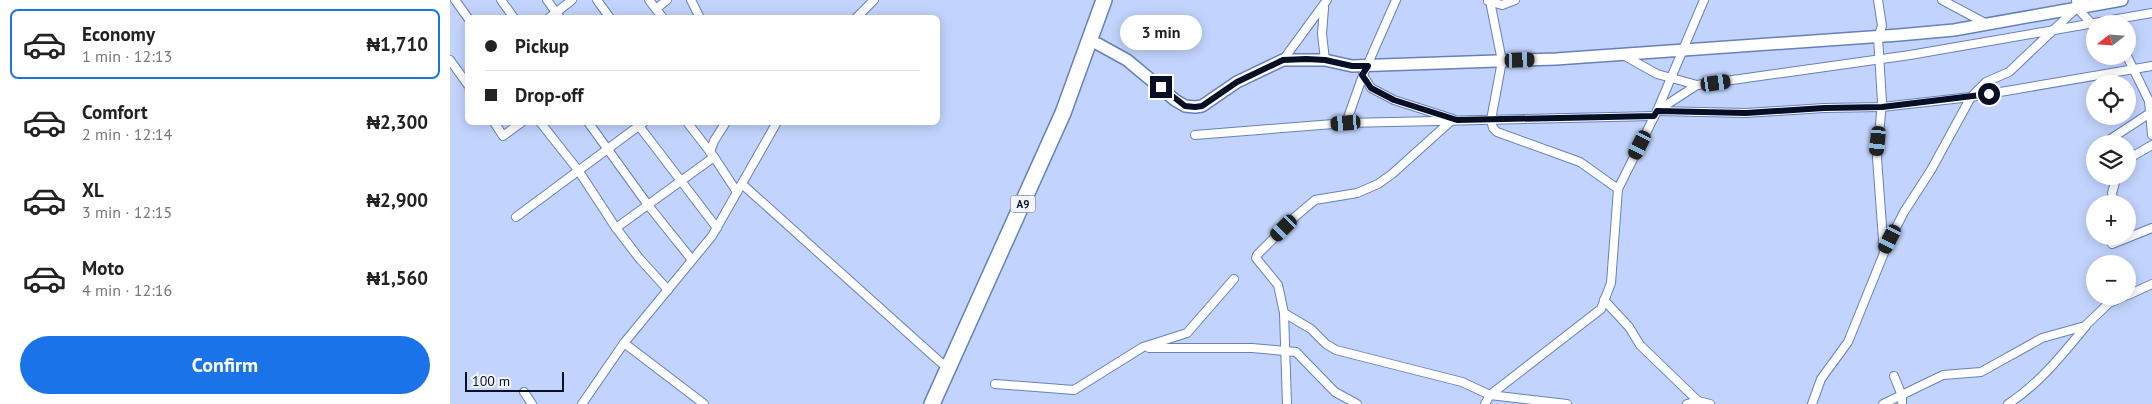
<!DOCTYPE html>
<meta charset="utf-8">
<style>
:root{--surface:#fff;--page:#f6f6f6;--text:#222;--muted:#767676;--line:#e0e0e0;--accent:#1a73e8}
body{margin:0;font-family:"PT Sans",sans-serif;background:var(--page);color:var(--text);height:100vh;display:flex;flex-direction:column;font-size:19px;white-space:nowrap}
*{box-sizing:border-box;margin:0}
p{font-size:16px;color:var(--muted)}
.icon{flex:none;width:28px;height:28px;fill:none;stroke:currentColor;stroke-width:2;stroke-linecap:round;stroke-linejoin:round}
.map{position:relative;flex:1;overflow:hidden}
.sheet{display:flex;flex-direction:column;background:var(--surface);width:450px}
.sheet>*{flex:none}
.hud{position:absolute;left:15px;top:15px;width:475px;height:110px;border-radius:8px;box-shadow:0 2px 12px #0003;display:grid;align-content:center;height:110px;padding:0 20px;background:var(--surface)}
.needle{width:32px;rotate:253deg}
.tools{position:absolute;left:1636px;top:15px;display:grid;gap:10px}
.tools a{display:grid;place-items:center;width:50px;height:50px;border-radius:50%;background:var(--surface);box-shadow:0 2px 12px #0003;font-size:25px}
.scale{position:absolute;left:15px;bottom:12px;width:99px;box-sizing:border-box;padding-left:5px;border:2px solid #070f26;border-top:0;font-size:14px;line-height:18px;white-space:nowrap;color:#070f26;-webkit-text-stroke:4px #f2f5fc;paint-order:stroke}
.end{position:absolute;width:22px;height:22px;margin:-11px;border:6px solid #070f26;background:#fff;box-shadow:0 0 0 2px #fff}
.from{border-radius:50%}
.bubble{position:absolute;height:35px;border-radius:18px;background:var(--surface);box-shadow:0 2px 12px #0003;font-size:16px;font-weight:700;line-height:35px;text-align:center}
.car{position:absolute;width:15px;height:30px;margin:-15px -8px;border-radius:6px;box-shadow:0 0 4px 1px #0007;background:linear-gradient(#222 24%,#8ab4d8 0 40%,#222 0 76%,#8ab4d8 0 86%,#222 0)}
.hud b{display:flex;align-items:center;gap:18px;height:48px;font-size:19px}
.hud b+b{border-top:1px solid var(--line)}
.hud i{width:12px;height:12px;background:var(--text)}
ul{padding:9px 0 0;list-style:none}
li{display:flex;align-items:center;gap:15px;height:70px;margin:0 10px 8px;padding:0 10px;border:2px solid transparent;border-radius:8px}
li div{flex:1}
li b{display:block;font-size:19px}
li em{font-style:normal;font-weight:700}
li.active{border-color:var(--accent)}
li>.icon{width:45px;height:45px;stroke-width:1.5}
.button{display:flex;gap:10px;margin-top:auto;padding:10px 20px}
.button a{flex:1;height:58px;border-radius:30px;background:var(--accent);color:#fff;font-size:20px;font-weight:700;line-height:58px;text-align:center}
main{display:flex;flex:1;min-height:0}
.map>svg:first-child{display:block}
</style>
<main>
<section class="sheet">
<ul>
<li class="active"><svg class="icon" aria-label="car" viewBox="0 0 24 24"><path d="M5 17H2v-5l4-1 3-4h7l3 4 3 1v5h-3M9 17h6M6 11h13"/><circle cx="7" cy="17" r="2"/><circle cx="17" cy="17" r="2"/></svg><div><b>Economy</b><p>1 min · 12:13</p></div><em>₦1,710</em></li>
<li><svg class="icon" aria-label="car" viewBox="0 0 24 24"><path d="M5 17H2v-5l4-1 3-4h7l3 4 3 1v5h-3M9 17h6M6 11h13"/><circle cx="7" cy="17" r="2"/><circle cx="17" cy="17" r="2"/></svg><div><b>Comfort</b><p>2 min · 12:14</p></div><em>₦2,300</em></li>
<li><svg class="icon" aria-label="car" viewBox="0 0 24 24"><path d="M5 17H2v-5l4-1 3-4h7l3 4 3 1v5h-3M9 17h6M6 11h13"/><circle cx="7" cy="17" r="2"/><circle cx="17" cy="17" r="2"/></svg><div><b>XL</b><p>3 min · 12:15</p></div><em>₦2,900</em></li>
<li><svg class="icon" aria-label="car" viewBox="0 0 24 24"><path d="M5 17H2v-5l4-1 3-4h7l3 4 3 1v5h-3M9 17h6M6 11h13"/><circle cx="7" cy="17" r="2"/><circle cx="17" cy="17" r="2"/></svg><div><b>Moto</b><p>4 min · 12:16</p></div><em>₦1,560</em></li>
</ul>
<div class="button"><a>Confirm</a></div>
</section>
<div class="map">
<svg width="1702" height="404" viewBox="0 0 1702 404">
<rect width="100%" height="100%" fill="#c2d4fd"/>
<g fill="none" stroke-linecap="round" stroke-linejoin="round">
<defs>
<g id="street">
<path d="M5,0L18,18"/>
<path d="M51,0L64,18"/>
<path d="M97,0L110,18"/>
<path d="M147,0L160,18"/>
<path d="M199,0L213,18"/>
<path d="M241,0L250,18"/>
<path d="M946,0L913,75L921,88L944,100L1003,119"/>
<path d="M1492,0L1537,24"/>
<path d="M1626,0L1627,8L1644,26"/>
<path d="M1038,1L1052,5L1065,0"/>
<path d="M1040,1L1052,61L1041,120L1043,128L1047,132L1130,162L1168,189"/>
<path d="M874,8L872,34L875,60"/>
<path d="M206,9L217,0"/>
<path d="M99,18L122,0"/>
<path d="M406,18L424,0"/>
<path d="M1173,55L1207,74L1247,85"/>
<path d="M1677,56L1699,101L1702,135"/>
<path d="M0,60L18,85"/>
<path d="M833,60L877,0"/>
<path d="M1207,111L1247,85L1460,55L1702,13"/>
<path d="M1207,111L1296,113L1374,108L1432,107L1521,97L1702,66"/>
<path d="M1001,121L942,174L928,184L907,193L865,200L846,216L807,255L806,258L828,285L834,313L861,329L876,344L886,350L1012,382L1040,395L1117,404"/>
<path d="M44,122L53,136L72,122"/>
<path d="M90,122L128,170L166,228L189,258L218,290"/>
<path d="M138,122L198,205L242,260"/>
<path d="M186,122L267,228"/>
<path d="M237,122L264,157L287,192"/>
<path d="M896,123L913,75"/>
<path d="M745,135L896,123L1204,116"/>
<path d="M1653,144L1700,113"/>
<path d="M260,152L264,141L276,122"/>
<path d="M1678,159L1702,145"/>
<path d="M292,184L489,361L498,368"/>
<path d="M1664,204L1662,193L1667,176"/>
<path d="M66,217L194,122"/>
<path d="M166,228L264,157"/>
<path d="M1663,236L1662,244L1702,228"/>
<path d="M1434,251L1454,212L1481,170L1521,97L1536,82L1559,72L1635,0"/>
<path d="M1678,295L1702,284"/>
<path d="M1154,300L1179,327L1190,345L1248,401"/>
<path d="M834,313L837,404"/>
<path d="M174,343L254,404"/>
<path d="M699,348H802L846,352L885,392L907,404"/>
<path d="M1444,376L1452,396V404"/>
<path d="M545,384L624,390L693,347L737,333L784,279"/>
<path d="M74,392L82,404"/>
<path d="M132,404L174,343L262,236L327,122"/>
<path d="M1035,404L1040,395L1151,309L1161,283L1168,189L1207,111L1254,0"/>
<path d="M1237,404L1248,401L1260,404"/>
<path d="M1362,404L1371,379L1398,342L1434,253L1427,158L1432,102L1428,37L1432,26L1428,0"/>
<path d="M1433,404L1493,375L1531,372L1592,338L1635,326L1659,303L1675,296"/>
<path d="M1558,404C1590,383 1612,355 1636,326"/>
</g>
<path id="secondary" d="M648,44L677,60L725,100L735,106L745,107L752,106L787,82L833,60H875L902,66L1106,59L1449,35L1504,30L1672,0"/>
<path id="highway" d="M482,404L613,113L654,0"/>
</defs>
<use href="#street" stroke="#6680be" stroke-width="10"/>
<use href="#secondary" stroke="#6680be" stroke-width="14"/>
<use href="#highway" stroke="#6680be" stroke-width="18"/>
<use href="#street" stroke="#fff" stroke-width="8"/>
<use href="#secondary" stroke="#fff" stroke-width="11"/>
<use href="#highway" stroke="#fff" stroke-width="15"/>
</g>
<g fill="none" stroke-linecap="round" stroke-linejoin="round">
<path stroke="#070f26" stroke-width="6" d="M711,87L735,106L745,107L752,106L787,82L833,60L856,59L875,60L902,66H918L912,75L921,88L944,100L1007,120L1204,116L1207,111L1296,113L1374,108L1432,107L1539,94"/>
</g>
<g text-anchor="middle" dominant-baseline="central" stroke-width="4" stroke-linejoin="round" paint-order="stroke">
<rect fill="#f2f5fc" stroke="#4e5466" stroke-width="1" x="560.5" y="195.5" width="25" height="17" rx="4"/>
<g font-size="11" font-weight="bold" fill="#070f26">
<text x="573" y="204">A9</text>
</g>
</g>
</svg>
<div class="tools">
<a><svg class="needle" viewBox="-14 -14 28 28"><path d="M0-13l5 13h-10z" fill="#e53935"/><path d="M0 13l5-13h-10z" fill="#767676"/></svg></a>
<a><svg class="icon" aria-label="locate" viewBox="0 0 24 24"><circle cx="12" cy="12" r="6"/><path d="M12 2v4M12 18v4M2 12h4M18 12h4"/></svg></a>
<a><svg class="icon" aria-label="layers" viewBox="0 0 24 24"><path d="M12 4l9 5-9 5-9-5zM3 14l9 5 9-5"/></svg></a>
<a>+</a>
<a>−</a>
</div>
<div class="scale">100 m</div>
<i class="end from" style="left:1539px;top:94px"></i>
<i class="end" style="left:711px;top:87px"></i>
<div class="bubble" style="left:670px;top:15px;width:82px">3 min</div>
<i class="car" style="left:1070px;top:60px;rotate:88deg"></i>
<i class="car" style="left:1266px;top:83px;rotate:82deg"></i>
<i class="car" style="left:896px;top:123px;rotate:265deg"></i>
<i class="car" style="left:1428px;top:141px;rotate:186deg"></i>
<i class="car" style="left:1190px;top:145px;rotate:207deg"></i>
<i class="car" style="left:834px;top:228px;rotate:225deg"></i>
<i class="car" style="left:1440px;top:239px;rotate:207deg"></i>
<div class="hud">
<b><i class="from"></i>Pickup</b>
<b><i></i>Drop-off</b>
</div>
</div>
</main>
